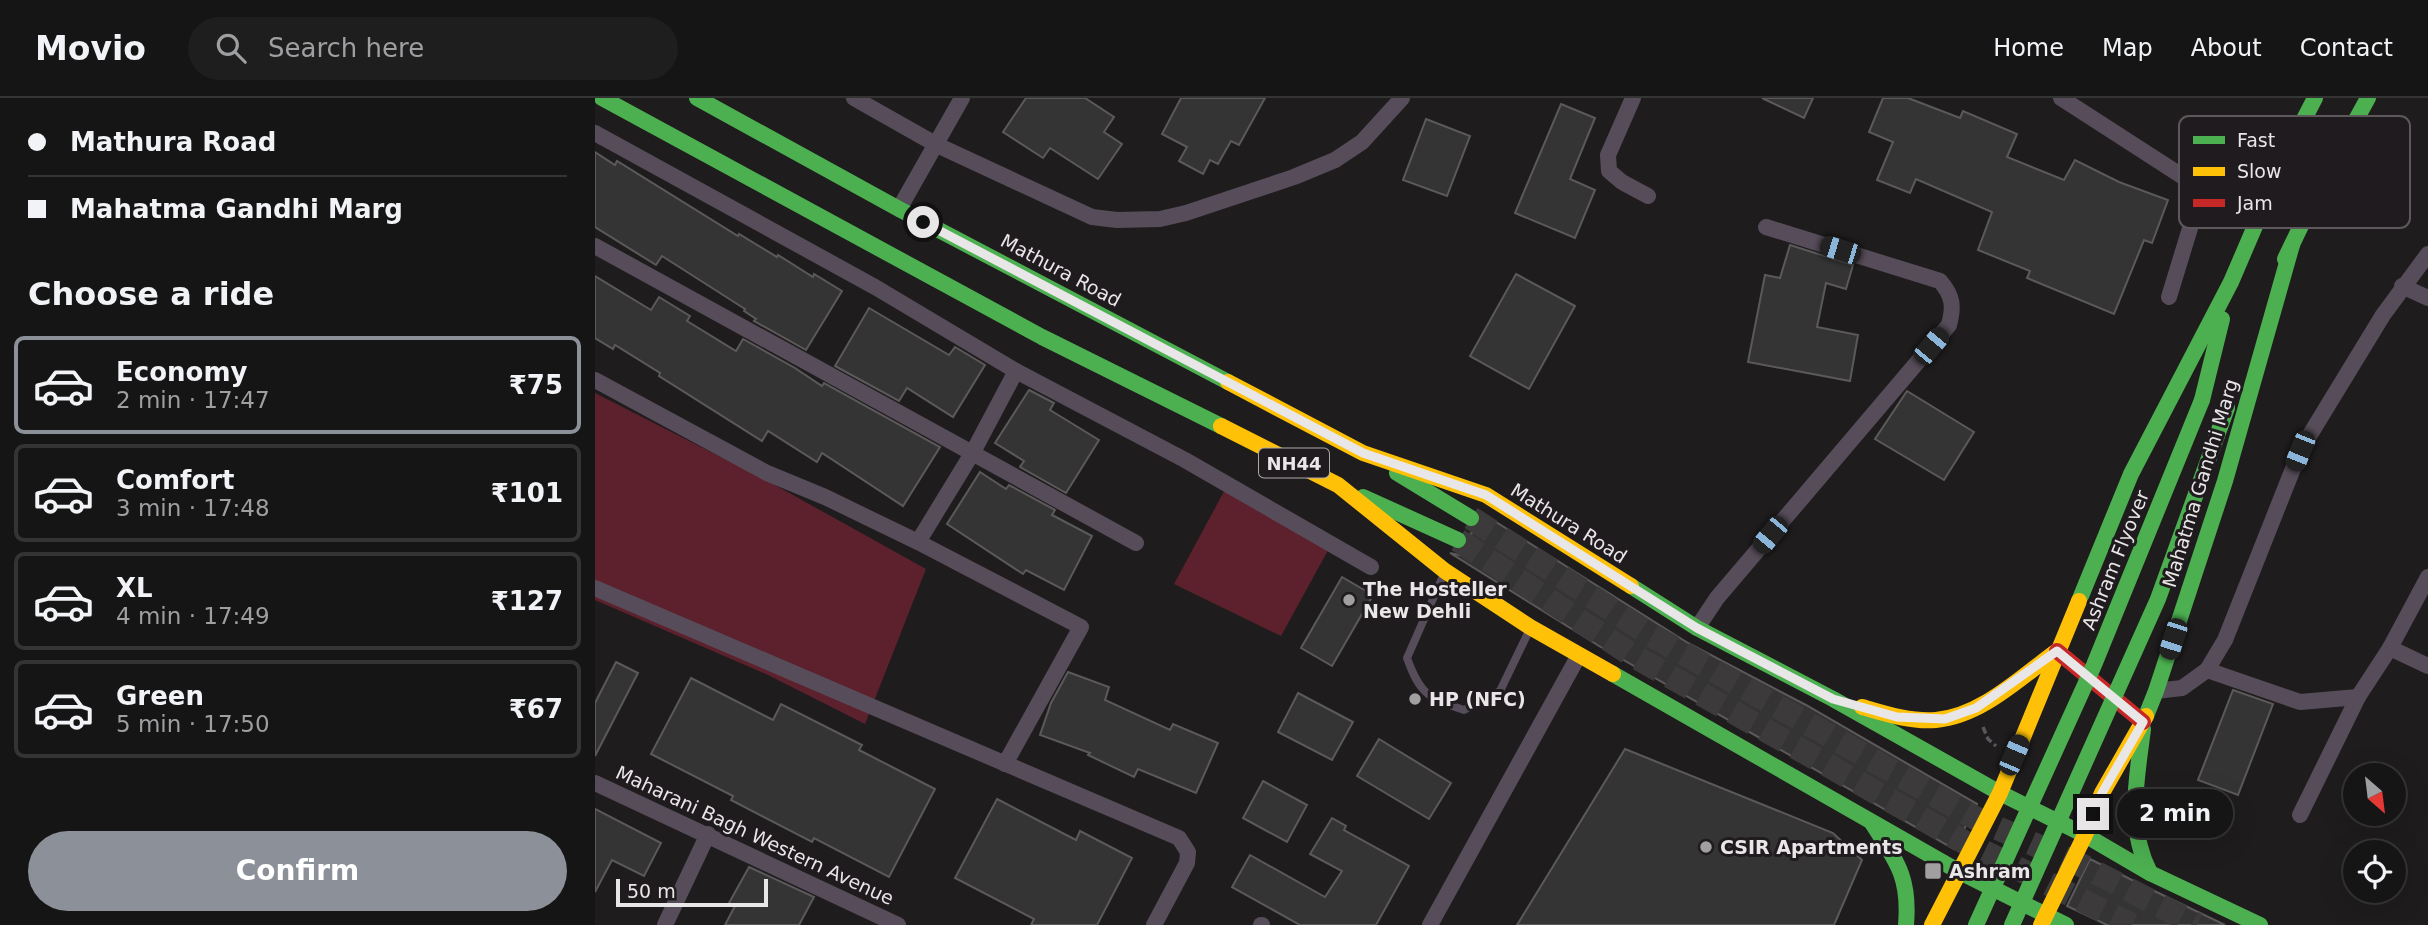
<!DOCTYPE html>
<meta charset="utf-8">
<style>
:root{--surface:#161516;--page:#1f1e1f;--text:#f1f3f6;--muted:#9e9fa1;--line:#353435;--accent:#8c9099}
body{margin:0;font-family:"DejaVu Sans",sans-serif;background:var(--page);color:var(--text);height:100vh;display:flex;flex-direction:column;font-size:26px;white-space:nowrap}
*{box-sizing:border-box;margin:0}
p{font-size:23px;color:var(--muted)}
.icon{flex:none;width:38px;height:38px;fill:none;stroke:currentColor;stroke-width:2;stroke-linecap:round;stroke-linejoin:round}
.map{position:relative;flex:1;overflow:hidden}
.sheet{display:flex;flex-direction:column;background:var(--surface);width:595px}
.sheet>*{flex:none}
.hud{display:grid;align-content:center;height:154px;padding:0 28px;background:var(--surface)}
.needle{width:46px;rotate:152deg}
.controls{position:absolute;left:1748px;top:665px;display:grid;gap:14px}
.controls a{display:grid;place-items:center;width:63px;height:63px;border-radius:50%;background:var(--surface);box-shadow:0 7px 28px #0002,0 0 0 2px var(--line);font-size:35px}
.scale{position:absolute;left:21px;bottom:18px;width:152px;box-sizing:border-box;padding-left:7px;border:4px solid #e9e6e8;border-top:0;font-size:19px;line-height:24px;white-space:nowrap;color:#e9e6e8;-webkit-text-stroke:5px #1f1b1e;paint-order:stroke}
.end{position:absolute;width:32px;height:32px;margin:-16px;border:9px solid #e9e6e8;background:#111;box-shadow:0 0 0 4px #111}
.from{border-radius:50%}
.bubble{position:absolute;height:49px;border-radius:24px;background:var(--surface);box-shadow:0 7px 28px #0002,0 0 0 2px var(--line);font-size:23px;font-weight:700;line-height:49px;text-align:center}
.car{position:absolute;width:21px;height:42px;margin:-21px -10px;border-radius:9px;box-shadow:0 0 5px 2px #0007;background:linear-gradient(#222 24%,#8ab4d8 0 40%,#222 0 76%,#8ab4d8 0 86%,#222 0)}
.hud b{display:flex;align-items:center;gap:24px;height:66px;font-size:26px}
.hud b+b{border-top:2px solid var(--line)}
.hud i{width:18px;height:18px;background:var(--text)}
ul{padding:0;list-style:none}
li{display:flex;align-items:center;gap:21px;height:98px;margin:0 14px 10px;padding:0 14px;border:4px solid var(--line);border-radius:10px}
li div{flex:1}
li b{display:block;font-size:26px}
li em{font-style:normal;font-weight:700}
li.on{border-color:var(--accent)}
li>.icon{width:63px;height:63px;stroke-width:1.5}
h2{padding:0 28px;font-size:32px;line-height:84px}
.action{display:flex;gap:14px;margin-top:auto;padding:14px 28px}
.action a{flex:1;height:80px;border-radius:42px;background:var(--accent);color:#fff;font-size:28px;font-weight:700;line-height:80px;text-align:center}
header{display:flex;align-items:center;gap:42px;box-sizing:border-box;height:98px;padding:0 35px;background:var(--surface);border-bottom:2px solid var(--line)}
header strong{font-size:33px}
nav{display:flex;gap:38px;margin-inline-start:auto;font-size:24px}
.search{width:490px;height:63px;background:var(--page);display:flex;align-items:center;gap:18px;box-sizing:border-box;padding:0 24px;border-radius:38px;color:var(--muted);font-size:26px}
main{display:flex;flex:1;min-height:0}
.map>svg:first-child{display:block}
</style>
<header>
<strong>Movio</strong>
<div class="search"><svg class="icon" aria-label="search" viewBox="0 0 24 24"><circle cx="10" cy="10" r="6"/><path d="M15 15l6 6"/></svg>Search here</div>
<nav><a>Home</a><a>Map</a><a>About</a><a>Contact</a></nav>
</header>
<main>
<section class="sheet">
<div class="hud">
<b><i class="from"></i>Mathura Road</b>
<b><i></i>Mahatma Gandhi Marg</b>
</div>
<h2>Choose a ride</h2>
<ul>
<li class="on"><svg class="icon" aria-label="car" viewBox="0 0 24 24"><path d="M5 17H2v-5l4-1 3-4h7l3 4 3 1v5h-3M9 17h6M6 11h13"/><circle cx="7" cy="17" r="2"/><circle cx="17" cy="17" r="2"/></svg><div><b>Economy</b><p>2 min · 17:47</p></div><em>₹75</em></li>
<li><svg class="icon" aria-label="car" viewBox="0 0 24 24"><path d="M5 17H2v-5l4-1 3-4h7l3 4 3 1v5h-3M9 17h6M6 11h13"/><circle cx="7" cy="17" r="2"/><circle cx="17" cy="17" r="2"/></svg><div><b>Comfort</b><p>3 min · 17:48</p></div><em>₹101</em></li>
<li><svg class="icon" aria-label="car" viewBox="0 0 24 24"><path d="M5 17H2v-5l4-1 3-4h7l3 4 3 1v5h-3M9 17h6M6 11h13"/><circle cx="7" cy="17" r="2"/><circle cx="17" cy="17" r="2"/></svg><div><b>XL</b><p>4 min · 17:49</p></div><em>₹127</em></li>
<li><svg class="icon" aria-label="car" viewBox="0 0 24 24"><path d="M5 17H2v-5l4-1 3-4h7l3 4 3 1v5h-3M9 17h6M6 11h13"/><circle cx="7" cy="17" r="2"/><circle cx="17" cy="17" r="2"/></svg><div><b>Green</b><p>5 min · 17:50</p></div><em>₹67</em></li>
</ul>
<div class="action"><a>Confirm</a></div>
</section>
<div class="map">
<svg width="1833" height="827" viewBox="0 0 1833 827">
<rect width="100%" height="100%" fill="#1e1c1d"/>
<g fill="#5c212c">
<path d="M0,295L171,382L331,471L270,626L171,576L0,502Z"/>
<path d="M633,386L736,447L686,538L579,486Z"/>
</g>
<g fill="#353434" stroke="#5c595a" stroke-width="2">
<path d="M431,0H490L519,19L509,34L527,46L503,81L455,50L448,60L408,34Z"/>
<path d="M586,0H670L644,47L636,43L623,66L615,62L608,76L584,63L592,49L567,36Z"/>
<path d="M1167,0H1218L1209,20Z"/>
<path d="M1288,0H1313L1365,20L1368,13L1422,36L1412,59L1469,82L1480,62L1524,84L1573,102L1557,145L1549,142L1519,216L1432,180L1435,173L1383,152L1397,114L1321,81L1315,95L1282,82L1298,44L1274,34Z"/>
<path d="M966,6L1000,20L975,81L1000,92L980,140L920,115Z"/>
<path d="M831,21L875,38L852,98L808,82Z"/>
<path d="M0,54L20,67L22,63L143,138L144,136L182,159L183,157L218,179L219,176L247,193L211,252L159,223L161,221L149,213L150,211L67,158L61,167L0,129Z"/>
<path d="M1195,147L1258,167L1251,191L1231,185L1222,229L1263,237L1255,283L1153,264L1170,177L1185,180Z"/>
<path d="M921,176L980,208L934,291L875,258Z"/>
<path d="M0,178L56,212L64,199L95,218L92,223L141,253L148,241L200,270L227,288L229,285L345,349L308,408L227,355L222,364L173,333L167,343L64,278L65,275L20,247L18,251L0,240Z"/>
<path d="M274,210L354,257L360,249L390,267L358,319L312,290L304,303L240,268Z"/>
<path d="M434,292L459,305L455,312L504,342L471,395L425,369L429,363L400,345Z"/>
<path d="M1312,293L1379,334L1349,382L1280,341Z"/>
<path d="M385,374L411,391L414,387L460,412L457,417L497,438L469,492L431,472L428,476L352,426Z"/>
<path d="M890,417L1093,545L1211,607L1382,706L1359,751L1004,548L855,455L864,457L872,454L877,447L876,435L883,433L888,428Z"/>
<path d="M747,479L778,497L737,568L706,550Z"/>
<path d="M21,564L43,575L0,658V605Z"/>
<path d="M473,574L514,589L510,602L575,632L578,626L623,645L601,695L543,671L539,679L493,657L495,655L445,637L456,605Z"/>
<path d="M96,580L178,622L186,606L267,647L264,652L340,691L294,779L219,740L217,744L136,702L138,698L56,656Z"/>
<path d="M1638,592L1678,606L1643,697L1603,682Z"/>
<path d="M703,595L758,624L737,662L683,634Z"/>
<path d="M784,641L856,685L834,721L762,678Z"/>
<path d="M1030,651L1238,735L1267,762L1239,827H922Z"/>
<path d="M668,683L712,707L692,744L648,720Z"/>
<path d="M402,701L481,742L485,733L537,760L502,827H436L439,821L360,780Z"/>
<path d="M0,711L66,745L49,778L17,762L0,794Z"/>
<path d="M737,720L751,728L749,732L814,768L781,827H705L637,789L655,757L730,799L747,773L715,756Z"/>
<path d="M1495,761L1549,788L1630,827H1512L1472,808Z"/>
<path d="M154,769L219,799L204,827H130L140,808L134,805Z"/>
</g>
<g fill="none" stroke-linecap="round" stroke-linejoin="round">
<g stroke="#3c3a3b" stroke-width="24" stroke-dasharray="24 12" stroke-linecap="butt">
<path d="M876,420L1054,536L1382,721L1488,768L1602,827"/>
<path d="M863,442L1037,557L1369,744L1537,827"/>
</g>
<path stroke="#5b555d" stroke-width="3.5" stroke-dasharray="7 3.5" stroke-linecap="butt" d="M1388,629L1393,641L1401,648"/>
<path stroke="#574d5a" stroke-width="8" d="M848,478L812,560C825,596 833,600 869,612L905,593L933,535"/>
<g stroke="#574d5a" stroke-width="16">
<path d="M259,0L342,47L497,119L522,122L565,121L591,115L699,79L740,62L767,44L807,0"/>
<path d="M1038,0L1013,57L1014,73L1027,84L1053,98"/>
<path d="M1466,0L1607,91L1574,199"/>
<path d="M0,35L280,189L421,273L590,362L776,469"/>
<path d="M304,111L367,0"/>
<path d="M0,148L541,445"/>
<path d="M1807,188L1833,200"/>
<path d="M0,282L172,375L230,399L323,444L486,529L410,666"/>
<path d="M323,444L378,354L421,273"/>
<path d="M0,490L584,740L593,754L592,765L559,827"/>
<path d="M1102,530L1122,500L1354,227C1359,208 1358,198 1345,183L1171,129"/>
<path d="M1795,550L1833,568"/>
<path d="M1612,572L1705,604L1763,599"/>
<path d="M1561,593L1587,590L1612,572L1630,542L1705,353L1788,217L1833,156"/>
<path d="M0,685L303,827"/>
<path d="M1705,717L1763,599L1795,550L1833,479"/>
<path d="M70,827L113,736"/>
<path d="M666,827H667"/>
<path d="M835,827L984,557"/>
</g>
<g stroke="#4caf50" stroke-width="16">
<path d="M7,0L447,239L626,328"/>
<path d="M102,0L304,111L633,284"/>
<path d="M1690,161L1729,80L1773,0"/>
<path d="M1607,302L1627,221"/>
<path d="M802,375L876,420"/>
<path d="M768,399L863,442"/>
<path d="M1036,488L1102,530L1238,601L1405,695L1490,737"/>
<path d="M1484,503L1536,376L1636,184L1691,56L1720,0"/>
<path d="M1018,576L1363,773"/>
<path d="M1551,618L1561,593L1630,383L1697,147"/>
<path d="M1548,631C1542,681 1531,728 1555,775"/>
<path d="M1277,725C1302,764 1315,779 1311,827"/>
<path d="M1490,737L1555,775L1665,827"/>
<path d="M1363,773L1471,827"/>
</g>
<g stroke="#ffc107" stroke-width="16">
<path d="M633,284L768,355L891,397L1036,488"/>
<path d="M626,328L743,387L850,473L935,529L1018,576"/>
<path d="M1267,609C1291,616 1316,624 1341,622C1387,618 1427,578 1462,553"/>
<path d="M1337,827L1405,695L1484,503"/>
<path d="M1446,827L1490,737L1507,695L1551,618"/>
</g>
<path stroke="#c62828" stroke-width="16" d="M1462,553L1548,624"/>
<g stroke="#4caf50" stroke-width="16">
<path d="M1381,827L1499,567L1607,302"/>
<path d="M1417,827L1563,501L1632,310"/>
</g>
</g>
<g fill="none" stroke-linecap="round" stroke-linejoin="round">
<path stroke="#e9e6e8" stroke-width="9" d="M328,124L768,355L891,397L1102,530L1238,601L1302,619L1350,621L1381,610L1462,553L1548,624L1507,695L1498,716"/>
</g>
<g fill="#a29fa1" stroke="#1f1b1e" stroke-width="2.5">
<circle cx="754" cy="502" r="7"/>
<circle cx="820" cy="601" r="7"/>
<circle cx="1111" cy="749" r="7"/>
<rect x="1329" y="764" width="18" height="18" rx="3.5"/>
</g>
<g text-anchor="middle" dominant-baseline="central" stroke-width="6" stroke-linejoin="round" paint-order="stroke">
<rect fill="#1f1b1e" stroke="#aca9ab" stroke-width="2" x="664" y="350.5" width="70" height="29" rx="5"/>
<g font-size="18" font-weight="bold" fill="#e9e6e8">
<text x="699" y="365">NH44</text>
</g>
<g font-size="19" fill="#e9e6e8" stroke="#1f1b1e">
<text transform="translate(466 172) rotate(28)">Mathura Road</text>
<text transform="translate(1605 385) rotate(-73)">Mahatma Gandhi Marg</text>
<text transform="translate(974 425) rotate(32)">Mathura Road</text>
<text transform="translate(1520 462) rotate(-68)">Ashram Flyover</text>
<text transform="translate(160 737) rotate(25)">Maharani Bagh Western Avenue</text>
</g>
<g font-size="19" font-weight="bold" fill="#e9e6e8" stroke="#1f1b1e" text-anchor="start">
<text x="768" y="491">The Hosteller<tspan x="768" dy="22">New Dehli</tspan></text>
<text x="834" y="601">HP (NFC)</text>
<text x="1125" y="749">CSIR Apartments</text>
<text x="1354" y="773">Ashram</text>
</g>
</g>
<rect x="1584" y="18" width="231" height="112" rx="10" fill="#1f1b1e" stroke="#5c585b" stroke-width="2"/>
<rect x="1598" y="38" width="32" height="8" fill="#4caf50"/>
<rect x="1598" y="69" width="32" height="9" fill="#ffc107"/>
<rect x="1598" y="101" width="32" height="8" fill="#c62828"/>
<g font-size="19" fill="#e9e6e8">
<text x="1642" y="49">Fast</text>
<text x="1642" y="80">Slow</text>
<text x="1642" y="112">Jam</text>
</g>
</svg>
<div class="controls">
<a><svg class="needle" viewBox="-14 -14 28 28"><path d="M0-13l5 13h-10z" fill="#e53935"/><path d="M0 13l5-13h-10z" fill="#9e9fa1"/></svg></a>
<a><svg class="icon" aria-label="locate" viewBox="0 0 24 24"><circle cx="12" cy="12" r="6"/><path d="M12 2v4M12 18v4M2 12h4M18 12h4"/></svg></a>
</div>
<div class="scale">50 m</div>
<i class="end from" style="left:328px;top:124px"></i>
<i class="end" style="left:1498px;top:716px"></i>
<div class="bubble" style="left:1522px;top:691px;width:116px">2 min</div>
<i class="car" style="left:1245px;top:152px;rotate:287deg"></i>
<i class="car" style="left:1336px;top:248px;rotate:40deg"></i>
<i class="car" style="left:1705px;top:353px;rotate:202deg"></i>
<i class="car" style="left:1175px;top:437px;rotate:220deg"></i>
<i class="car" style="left:1578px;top:541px;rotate:198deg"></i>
<i class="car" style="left:1419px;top:657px;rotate:23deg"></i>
</div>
</main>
